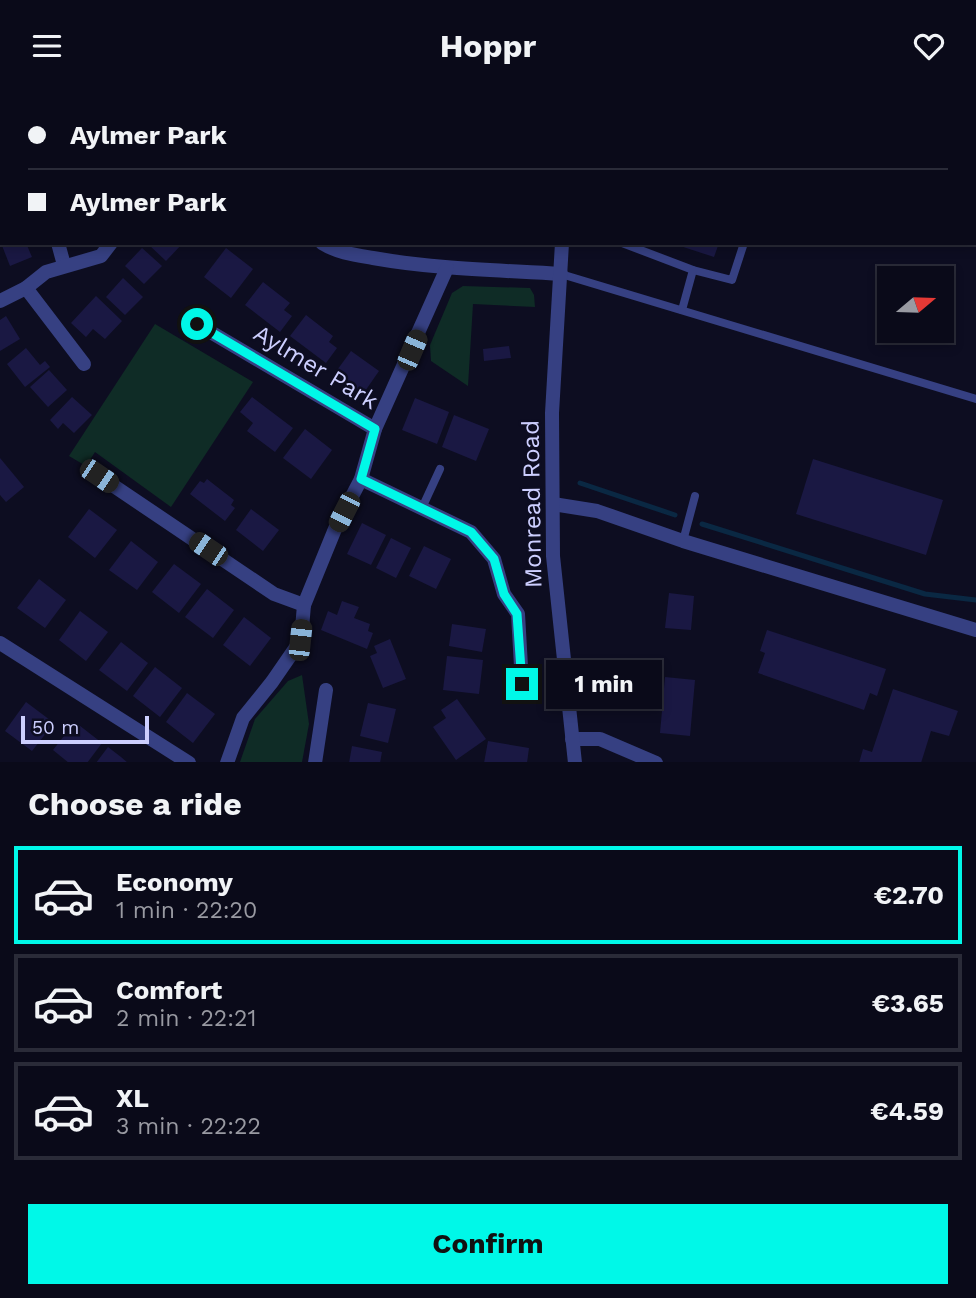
<!DOCTYPE html>
<meta charset="utf-8">
<style>
:root{--surface:#0a0a19;--page:#131322;--text:#f1f3f6;--muted:#999aa2;--line:#2a2b38;--accent:#00f8e8}
body{margin:0;font-family:"Work Sans",sans-serif;background:var(--page);color:var(--text);height:100vh;display:flex;flex-direction:column;font-size:26px;white-space:nowrap}
*{box-sizing:border-box;margin:0}
p{font-size:23px;color:var(--muted)}
.icon{flex:none;width:38px;height:38px;fill:none;stroke:currentColor;stroke-width:2;stroke-linecap:round;stroke-linejoin:round}
.map{position:relative;height:671px;overflow:hidden}
.drawer{display:flex;flex-direction:column;background:var(--surface);flex:1}
.drawer>*{flex:none}
.banner{position:absolute;left:0px;top:0px;width:976px;height:154px;box-shadow:0 4px 10px #0003,0 0 0 2px var(--line);display:grid;align-content:center;height:154px;padding:0 28px;background:var(--surface)}
.needle{width:46px;rotate:71deg}
.tools{position:absolute;left:877px;top:175px;display:grid;gap:14px}
.tools a{display:grid;place-items:center;width:77px;height:77px;border-radius:0px;background:var(--surface);box-shadow:0 4px 10px #0003,0 0 0 2px var(--line);font-size:35px}
.scale{position:absolute;left:21px;bottom:18px;width:128px;box-sizing:border-box;padding-left:7px;border:4px solid #cdcfff;border-top:0;font-size:19px;line-height:24px;white-space:nowrap;color:#cdcfff;-webkit-text-stroke:5px #0d0d21;paint-order:stroke}
.end{position:absolute;width:32px;height:32px;margin:-16px;border:9px solid #00f8e8;background:#111;box-shadow:0 0 0 4px #111}
.from{border-radius:50%}
.bubble{position:absolute;height:49px;border-radius:0px;background:var(--surface);box-shadow:0 4px 10px #0003,0 0 0 2px var(--line);font-size:23px;font-weight:700;line-height:49px;text-align:center}
.car{position:absolute;width:21px;height:42px;margin:-21px -10px;border-radius:9px;box-shadow:0 0 5px 2px #0007;background:linear-gradient(#222 24%,#8ab4d8 0 40%,#222 0 76%,#8ab4d8 0 86%,#222 0)}
.banner b{display:flex;align-items:center;gap:24px;height:66px;font-size:26px}
.banner b+b{border-top:2px solid var(--line)}
.banner i{width:18px;height:18px;background:var(--text)}
ul{padding:0;list-style:none}
li{display:flex;align-items:center;gap:21px;height:98px;margin:0 14px 10px;padding:0 14px;border:4px solid var(--line);border-radius:0px}
li div{flex:1}
li b{display:block;font-size:26px}
li em{font-style:normal;font-weight:700}
li.active{border-color:var(--accent)}
li>.icon{width:63px;height:63px;stroke-width:1.5}
h2{padding:0 28px;font-size:32px;line-height:84px}
.button{display:flex;gap:14px;margin-top:auto;padding:14px 28px}
.button a{flex:1;height:80px;border-radius:0px;background:var(--accent);color:#111;font-size:28px;font-weight:700;line-height:80px;text-align:center}
header{display:flex;justify-content:space-between;align-items:center;height:91px;padding:0 28px;background:var(--surface);font-size:32px;font-weight:700}
.map>svg:first-child{display:block}
</style>
<header><svg class="icon" aria-label="menu" viewBox="0 0 24 24"><path d="M4 6h16M4 12h16M4 18h16"/></svg>Hoppr<svg class="icon" aria-label="heart" viewBox="0 0 24 24"><path d="M12 20l-8-8c-3-5 5-10 8-4 3-6 11-1 8 4z"/></svg></header>
<div class="map">
<svg width="976" height="672" viewBox="0 0 976 672">
<rect width="100%" height="100%" fill="#0d0d21"/>
<g fill="#0f2c26">
<path d="M463,195L530,197L534,204L535,216L473,213L468,295L431,270L430,254L452,202Z"/>
<path d="M155,233L253,291L171,416L95,361L86,375L69,365Z"/>
<path d="M302,584L309,633L302,671H240L255,628L288,590Z"/>
</g>
<g fill="none" stroke-linecap="round" stroke-linejoin="round">
<g stroke="#0a2843" stroke-width="5">
<path d="M580,392L675,424"/>
<path d="M702,433L925,503L976,509"/>
</g>
</g>
<g fill="#1a1843">
<path d="M1,152H26L32,166L10,175Z"/>
<path d="M147,152H183L166,170Z"/>
<path d="M671,152H719L714,166Z"/>
<path d="M142,157L162,175L144,193L125,175Z"/>
<path d="M226,157L253,178L231,207L204,186Z"/>
<path d="M123,187L143,206L125,224L106,206Z"/>
<path d="M263,191L290,212L284,219L292,225L280,241L245,214Z"/>
<path d="M96,205L122,230L105,248L93,238L86,246L71,232Z"/>
<path d="M306,224L333,245L329,251L337,257L326,272L290,245Z"/>
<path d="M6,225L20,248L0,260V229Z"/>
<path d="M509,255L511,267L484,270L483,258Z"/>
<path d="M26,257L40,274L45,270L50,276L25,296L7,273Z"/>
<path d="M351,260L379,280L363,303L335,282Z"/>
<path d="M49,279L67,299L48,316L30,296Z"/>
<path d="M72,306L92,324L74,342L63,332L58,338L50,329Z"/>
<path d="M252,306L293,337L275,361L247,340L253,332L240,321Z"/>
<path d="M415,307L449,321L437,353L402,339Z"/>
<path d="M454,324L489,338L476,370L442,356Z"/>
<path d="M305,338L332,359L311,388L283,367Z"/>
<path d="M0,367L24,396L6,411L0,404Z"/>
<path d="M813,368L943,409L926,464L796,423Z"/>
<path d="M207,388L234,409L231,414L235,417L225,430L190,403L200,390L204,392Z"/>
<path d="M89,418L117,439L95,467L68,446Z"/>
<path d="M251,418L279,439L263,460L236,439Z"/>
<path d="M362,432L386,444L371,474L347,463Z"/>
<path d="M391,447L411,457L396,487L376,477Z"/>
<path d="M131,450L158,471L137,499L109,479Z"/>
<path d="M424,455L451,468L436,498L409,485Z"/>
<path d="M174,473L201,493L179,522L152,501Z"/>
<path d="M39,488L66,509L45,537L17,517Z"/>
<path d="M207,498L234,519L213,547L185,526Z"/>
<path d="M669,502L694,505L691,539L665,537Z"/>
<path d="M342,510L359,516L354,527L370,533L368,540L373,542L367,558L321,539L328,520L337,524Z"/>
<path d="M80,520L108,541L86,570L59,549Z"/>
<path d="M244,526L271,547L250,575L223,554Z"/>
<path d="M452,533L486,538L482,561L449,555Z"/>
<path d="M767,539L886,578L877,605L870,602L864,619L758,582L765,562L760,560Z"/>
<path d="M390,548L406,588L383,597L370,565L377,562L374,555Z"/>
<path d="M121,551L148,572L127,600L99,579Z"/>
<path d="M447,565L483,569L479,603L443,599Z"/>
<path d="M155,576L182,597L160,626L133,605Z"/>
<path d="M665,586L695,589L690,645L660,642Z"/>
<path d="M893,598L958,620L949,645L931,640L921,672H859L863,658L872,661Z"/>
<path d="M187,602L215,623L193,652L166,631Z"/>
<path d="M457,608L486,648L456,669L433,636L446,627L441,619Z"/>
<path d="M26,611L54,632L32,660L5,640Z"/>
<path d="M368,612L396,618L388,652L360,645Z"/>
<path d="M75,631L102,652L87,672H69L53,659Z"/>
<path d="M488,650L529,657L527,672H484Z"/>
<path d="M352,655L382,661L380,672H349Z"/>
<path d="M108,656L121,666L128,672H96Z"/>
</g>
<g fill="none" stroke-linecap="round" stroke-linejoin="round">
<g stroke="#364082" stroke-width="8">
<path d="M622,152L693,179L732,189L744,152"/>
<path d="M561,183L976,308"/>
<path d="M682,219L693,179"/>
<path d="M422,417L440,378"/>
<path d="M683,450L695,405"/>
</g>
<g stroke="#364082" stroke-width="14">
<path d="M110,0L112,2"/>
<path d="M233,2L235,0"/>
<path d="M532,2V0"/>
<path d="M58,152L64,174"/>
<path d="M322,152C338,162 355,164 373,167C435,178 498,179 561,183"/>
<path d="M26,197L84,273"/>
<path d="M0,210L26,197L46,181L101,165L111,152"/>
<path d="M197,233L375,338"/>
<path d="M99,385L274,503L304,514"/>
<path d="M361,388L471,441L494,468L504,503L518,523L522,593"/>
<path d="M553,413L597,420L683,450L976,539"/>
<path d="M0,552L189,672"/>
<path d="M572,648H600L656,672"/>
<path d="M227,672L243,627L272,591L301,549L304,514L335,438L361,388L375,338L447,177"/>
<path d="M315,672L326,599"/>
</g>
<g stroke="#364082" stroke-width="14">
<path d="M572,2V0"/>
<path d="M562,152L552,322L553,465L575,672"/>
</g>
</g>
<g fill="none" stroke-linecap="round" stroke-linejoin="round">
<path stroke="#00f8e8" stroke-width="9" d="M197,233L375,338L361,388L471,441L494,468L504,503L517,523L522,593"/>
</g>
<g text-anchor="middle" dominant-baseline="central" stroke-width="5" stroke-linejoin="round" paint-order="stroke">
<g font-size="24" fill="#cdcfff" stroke="#0d0d21">
<text transform="translate(316 276) rotate(31)">Aylmer Park</text>
<text transform="translate(532 413) rotate(-91)">Monread Road</text>
</g>
</g>
</svg>
<div class="tools">
<a><svg class="needle" viewBox="-14 -14 28 28"><path d="M0-13l5 13h-10z" fill="#e53935"/><path d="M0 13l5-13h-10z" fill="#999aa2"/></svg></a>
</div>
<div class="scale">50 m</div>
<i class="end from" style="left:197px;top:233px"></i>
<i class="end" style="left:522px;top:593px"></i>
<div class="bubble" style="left:546px;top:569px;width:116px">1 min</div>
<i class="car" style="left:412px;top:259px;rotate:23deg"></i>
<i class="car" style="left:99px;top:385px;rotate:124deg"></i>
<i class="car" style="left:344px;top:421px;rotate:207deg"></i>
<i class="car" style="left:208px;top:458px;rotate:304deg"></i>
<i class="car" style="left:300px;top:549px;rotate:6deg"></i>
<div class="banner">
<b><i class="from"></i>Aylmer Park</b>
<b><i></i>Aylmer Park</b>
</div>
</div>
<section class="drawer">
<h2>Choose a ride</h2>
<ul>
<li class="active"><svg class="icon" aria-label="car" viewBox="0 0 24 24"><path d="M5 17H2v-5l4-1 3-4h7l3 4 3 1v5h-3M9 17h6M6 11h13"/><circle cx="7" cy="17" r="2"/><circle cx="17" cy="17" r="2"/></svg><div><b>Economy</b><p>1 min · 22:20</p></div><em>€2.70</em></li>
<li><svg class="icon" aria-label="car" viewBox="0 0 24 24"><path d="M5 17H2v-5l4-1 3-4h7l3 4 3 1v5h-3M9 17h6M6 11h13"/><circle cx="7" cy="17" r="2"/><circle cx="17" cy="17" r="2"/></svg><div><b>Comfort</b><p>2 min · 22:21</p></div><em>€3.65</em></li>
<li><svg class="icon" aria-label="car" viewBox="0 0 24 24"><path d="M5 17H2v-5l4-1 3-4h7l3 4 3 1v5h-3M9 17h6M6 11h13"/><circle cx="7" cy="17" r="2"/><circle cx="17" cy="17" r="2"/></svg><div><b>XL</b><p>3 min · 22:22</p></div><em>€4.59</em></li>
</ul>
<div class="button"><a>Confirm</a></div>
</section>
